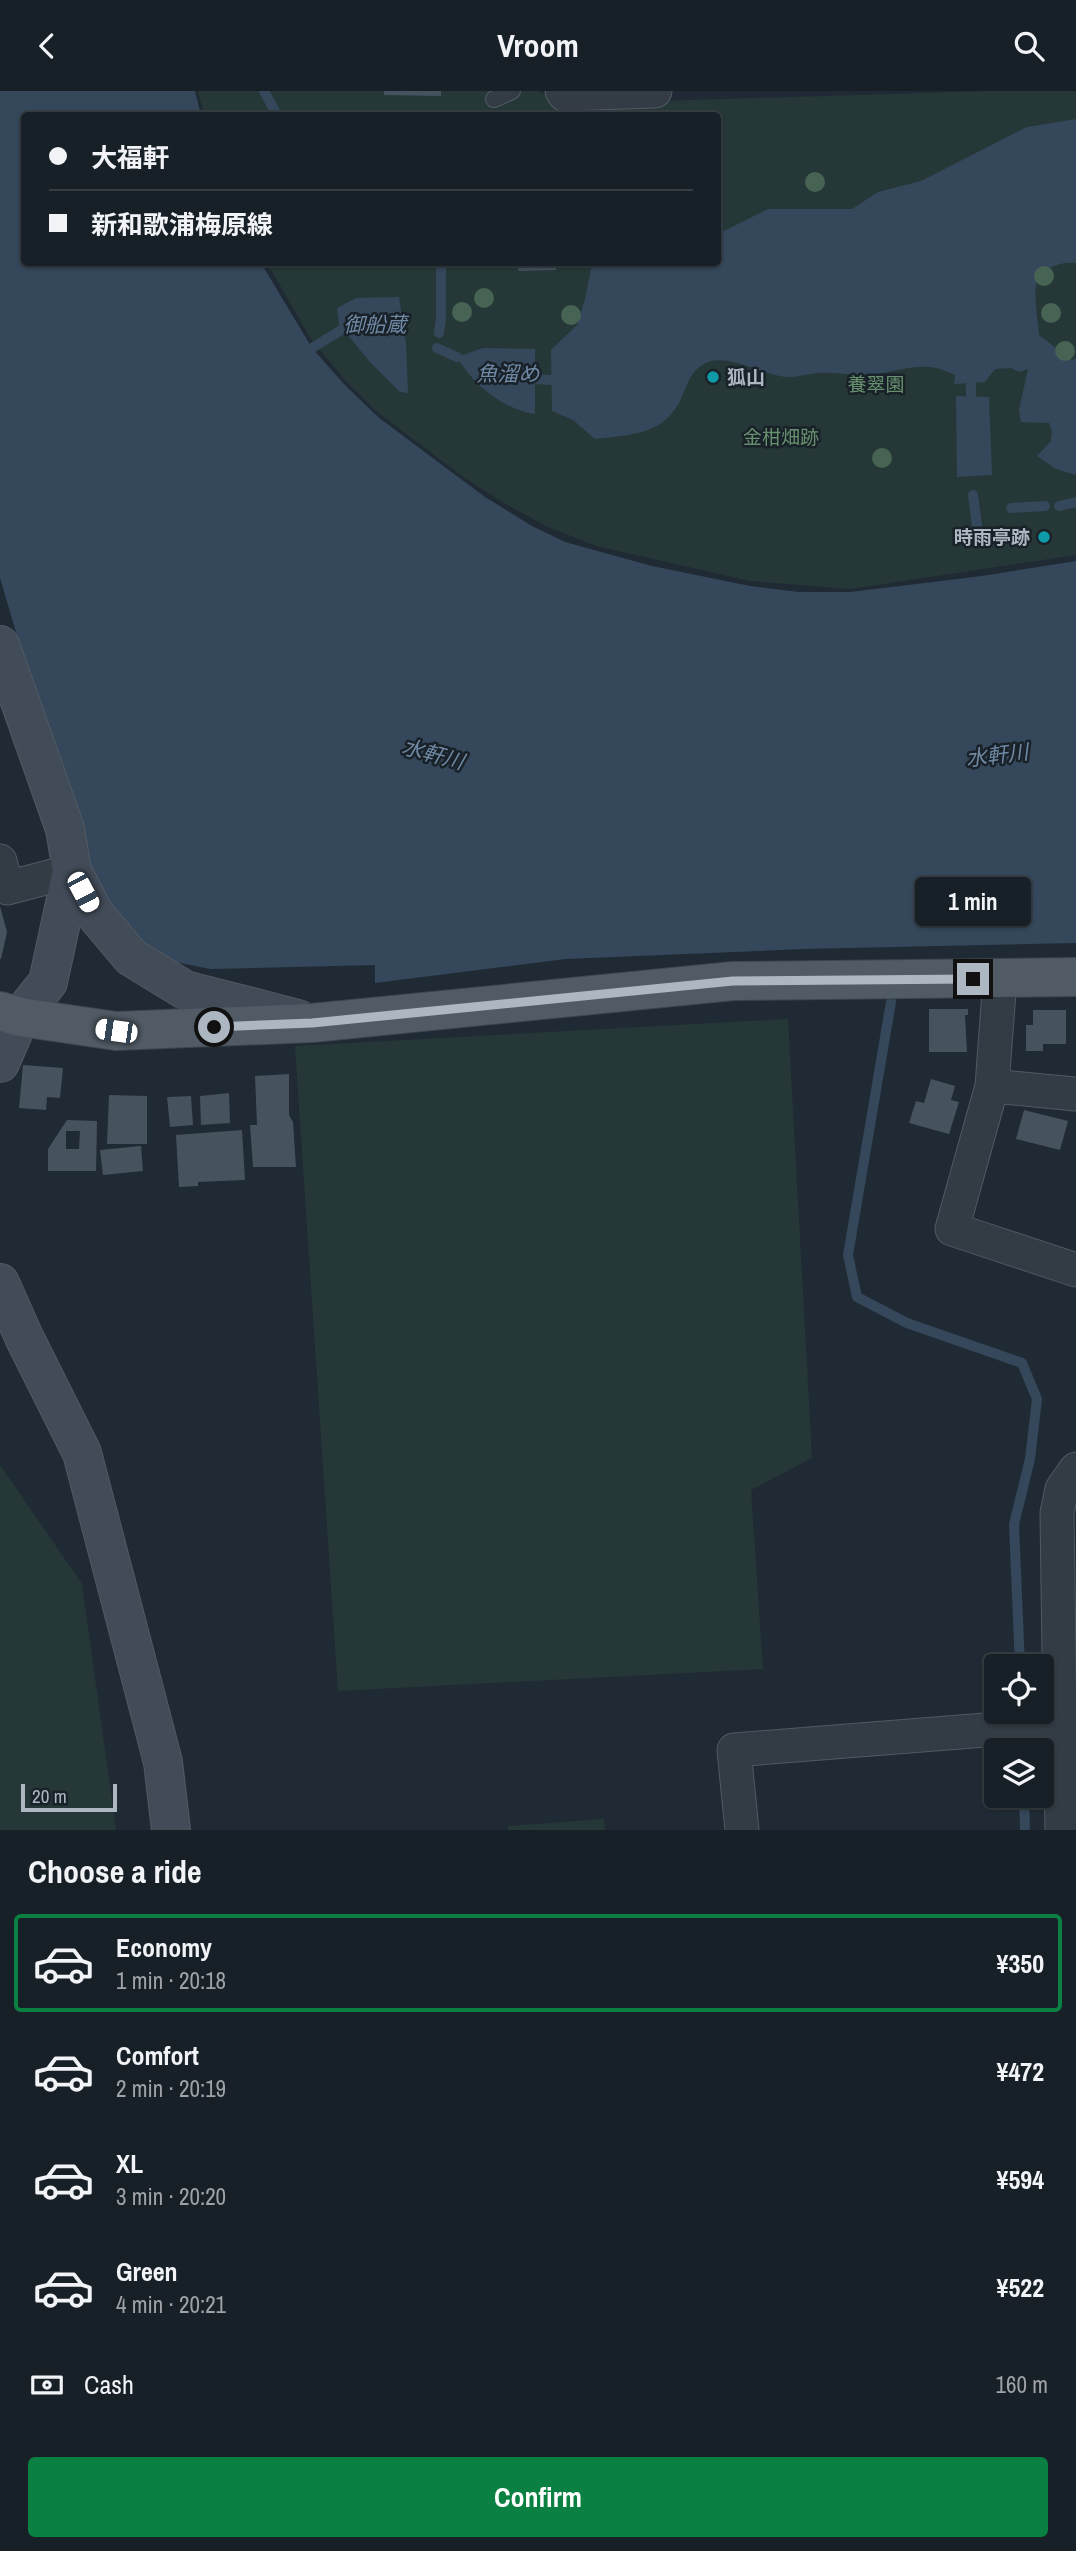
<!DOCTYPE html>
<meta charset="utf-8">
<style>
:root{--surface:#182027;--page:#21282f;--text:#f1f3f6;--muted:#9fa3a7;--line:#363e44;--accent:#0b8043}
body{margin:0;font-family:"Archivo Narrow","Noto Sans JP",sans-serif;background:var(--page);color:var(--text);height:100vh;display:flex;flex-direction:column;font-size:26px;white-space:nowrap}
*{box-sizing:border-box;margin:0}
p{font-size:23px;color:var(--muted)}
.icon{flex:none;width:38px;height:38px;fill:none;stroke:currentColor;stroke-width:2;stroke-linecap:round;stroke-linejoin:round}
.map{position:relative;height:1739px;overflow:hidden}
.side{display:flex;flex-direction:column;background:var(--surface);flex:1}
.side>*{flex:none}
.banner{position:absolute;left:21px;top:21px;width:700px;height:154px;border-radius:7px;box-shadow:0 2px 5px #0004,0 0 0 2px var(--line);display:grid;align-content:center;height:154px;padding:0 28px;background:var(--surface)}
.fabs{position:absolute;left:984px;top:1563px;display:grid;gap:14px}
.fabs a{display:grid;place-items:center;width:70px;height:70px;border-radius:7px;background:var(--surface);box-shadow:0 2px 5px #0004,0 0 0 2px var(--line);font-size:35px}
.scale{position:absolute;left:21px;bottom:18px;width:96px;box-sizing:border-box;padding-left:7px;border:4px solid #adb7c2;border-top:0;font-size:19px;line-height:24px;white-space:nowrap;color:#adb7c2;-webkit-text-stroke:5px #192129;paint-order:stroke}
.end{position:absolute;width:32px;height:32px;margin:-16px;border:9px solid #adb7c2;background:#111;box-shadow:0 0 0 4px #111}
.from{border-radius:50%}
.bubble{position:absolute;height:49px;border-radius:7px;background:var(--surface);box-shadow:0 2px 5px #0004,0 0 0 2px var(--line);font-size:23px;font-weight:700;line-height:49px;text-align:center}
.car{position:absolute;width:21px;height:42px;margin:-21px -10px;border-radius:9px;box-shadow:0 0 5px 2px #0007;background:linear-gradient(#fff 24%,#345 0 40%,#fff 0 76%,#345 0 86%,#fff 0)}
.banner b{display:flex;align-items:center;gap:24px;height:66px;font-size:26px}
.banner b+b{border-top:2px solid var(--line)}
.banner i{width:18px;height:18px;background:var(--text)}
ul{padding:0;list-style:none}
li{display:flex;align-items:center;gap:21px;height:98px;margin:0 14px 10px;padding:0 14px;border:4px solid transparent;border-radius:7px}
li div{flex:1}
li b{display:block;font-size:26px}
li em{font-style:normal;font-weight:700}
li.on{border-color:var(--accent)}
li>.icon{width:63px;height:63px;stroke-width:1.5}
h2{padding:0 28px;font-size:32px;line-height:84px}
.pay{display:flex;align-items:center;gap:18px;height:77px;padding:0 28px;font-size:26px}
.pay p{margin-inline-start:auto}
.cta{display:flex;gap:14px;margin-top:auto;padding:14px 28px}
.cta a{flex:1;height:80px;border-radius:7px;background:var(--accent);color:#fff;font-size:28px;font-weight:700;line-height:80px;text-align:center}
header{display:flex;justify-content:space-between;align-items:center;height:91px;padding:0 28px;background:var(--surface);font-size:32px;font-weight:700}
.map>svg:first-child{display:block}
</style>
<header><svg class="icon" aria-label="back" viewBox="0 0 24 24"><path d="M15 5l-7 7 7 7"/></svg>Vroom<svg class="icon" aria-label="search" viewBox="0 0 24 24"><circle cx="10" cy="10" r="6"/><path d="M15 15l6 6"/></svg></header>
<div class="map">
<svg width="1076" height="1739" viewBox="0 0 1076 1739">
<rect width="100%" height="100%" fill="#202a34"/>
<g fill="#253837">
<path d="M198,0H538L559,13L991,0H1076V464L850,498L750,490L596,455L546,435L502,411L462,385L376,320L344,288L311,248L267,172H718V24H204Z"/>
<path d="M788,928L812,1367L751,1399L763,1578L338,1600L295,955Z"/>
<path d="M0,1374L82,1493L116,1739H0Z"/>
<path d="M604,1728L605,1739H508V1735Z"/>
</g>
<g fill="#35475b">
<path d="M0,0H195L201,24H24V172H261L312,257L344,293L378,326L485,406L532,435L565,451L652,475L750,495L799,501H850L982,485L1076,470V852L803,858L566,868L375,892V874L210,878L171,870L136,852L91,796L0,487Z"/>
<path d="M1076,28V172C1062,170 1039,177 1036,194C1034,209 1038,229 1039,244L1072,269L1076,267V384L1056,378L1037,365L1051,350L1052,340L1049,332L1021,331L1019,319L1028,278L1019,281L1011,277L995,278L985,291L954,293L955,284C927,269 906,278 878,283C859,286 838,281 819,282C808,282 797,287 787,286C764,285 725,260 704,273C688,282 687,297 679,312C661,345 627,344 595,348L573,329L552,320L551,259L577,234L585,208L591,178L603,172H718V143L768,118H852L878,101L921,90L1027,36Z"/>
<path d="M399,206L406,252L408,302L400,301L369,270L339,233L337,217L356,207Z"/>
<path d="M483,257L535,258V323C503,318 473,294 457,266Z"/>
<path d="M956,305L989,306L992,384L957,386Z"/>
</g>
<g fill="none" stroke-linecap="round" stroke-linejoin="round">
<g stroke="#35475b" stroke-width="10">
<path d="M264,0L277,24"/>
<path d="M439,242L441,227V172"/>
<path d="M312,257L343,238"/>
<path d="M437,257L457,266"/>
<path d="M535,288L551,289"/>
<path d="M971,305V293"/>
<path d="M973,404L978,442"/>
<path d="M1059,415L1076,411"/>
<path d="M1011,417L1045,415"/>
<path d="M891,911L848,1164L857,1206L907,1232L1022,1272L1037,1308L1030,1368L1014,1433L1020,1575"/>
<path d="M1024,1704L1025,1739"/>
</g>
</g>
<g fill="#46525e" fill-rule="evenodd">
<path d="M384,0H441V5L384,4Z"/>
<path d="M496,172H556V179L518,180L519,174H496Z"/>
<path d="M0,815L7,841L1,868H0Z"/>
<path d="M929,918H968V924H965L967,961H929Z"/>
<path d="M1033,919H1066V953H1043V960H1026V934H1033Z"/>
<path d="M23,974L63,977L60,1007L47,1006L46,1019L19,1017Z"/>
<path d="M289,983V1024L293,1031L296,1076H253L250,1034H257L255,985Z"/>
<path d="M931,988L955,995L951,1009L959,1011L949,1043L909,1032L916,1010L924,1012Z"/>
<path d="M229,1002L230,1032L201,1034L200,1005Z"/>
<path d="M109,1004L147,1005V1053H107Z"/>
<path d="M191,1005L193,1034L170,1036L167,1006Z"/>
<path d="M1024,1019L1068,1030L1060,1059L1016,1048Z"/>
<path d="M67,1029L97,1030L96,1080H48V1058ZM66,1040H80L79,1058H66Z"/>
<path d="M242,1039L245,1089L198,1091V1095L179,1096L176,1044Z"/>
<path d="M141,1055L143,1080L103,1084L100,1059Z"/>
</g>
<g fill="none" stroke-linecap="round" stroke-linejoin="round">
<defs>
<path id="lane" d="M494,8L512,0"/>
<g id="street">
<path d="M562,0L564,3L655,0"/>
<path d="M0,770L7,797L72,780"/>
<path d="M1000,887L992,995L952,1138L1076,1179"/>
<path d="M992,995L1076,1003"/>
<path d="M1060,1633L1057,1422L1062,1398L1076,1378"/>
<path d="M742,1739L734,1659L1060,1633L1062,1739"/>
</g>
<g id="secondary">
<path d="M0,554L65,738L72,780L48,891L20,926L0,972"/>
<path d="M72,780L94,822L131,866L185,899L298,928"/>
<path d="M0,1192L24,1246L82,1362L163,1671L171,1739"/>
</g>
<path id="primary" d="M0,920L20,926L116,940L312,932L733,890L1076,886"/>
</defs>
<use href="#lane" stroke="#515a63" stroke-width="18"/>
<use href="#street" stroke="#515a63" stroke-width="35"/>
<use href="#secondary" stroke="#515a63" stroke-width="40"/>
<use href="#primary" stroke="#3d454e" stroke-width="40"/>
<use href="#lane" stroke="#333c45" stroke-width="16"/>
<use href="#street" stroke="#333c45" stroke-width="33"/>
<use href="#secondary" stroke="#424b58" stroke-width="38"/>
<use href="#primary" stroke="#515b65" stroke-width="38"/>
</g>
<g fill="#476354">
<circle cx="815" cy="91" r="10"/>
<circle cx="1044" cy="185" r="10"/>
<circle cx="484" cy="207" r="10"/>
<circle cx="462" cy="221" r="10"/>
<circle cx="1051" cy="222" r="10"/>
<circle cx="571" cy="224" r="10"/>
<circle cx="1065" cy="260" r="10"/>
<circle cx="882" cy="367" r="10"/>
</g>
<g fill="none" stroke-linecap="round" stroke-linejoin="round">
<path stroke="#adb7c2" stroke-width="9" d="M214,936L312,932L733,890L973,888"/>
</g>
<g fill="#0f9aa8" stroke="#192129" stroke-width="2.5">
<circle cx="713" cy="286" r="7"/>
<circle cx="1044" cy="446" r="7"/>
</g>
<g text-anchor="middle" dominant-baseline="central" stroke-width="5" stroke-linejoin="round" paint-order="stroke">
<g font-size="19" font-weight="bold" fill="#adb7c2" stroke="#192129" text-anchor="start">
<text x="727" y="286">狐山</text>
<text x="1030" y="446" text-anchor="end">時雨亭跡</text>
</g>
<g font-size="19" fill="#67916e" stroke="#192129">
<text x="876" y="293">養翠園</text>
<text x="781" y="346">金柑畑跡</text>
</g>
<g font-size="21" font-style="italic" fill="#708aa5" stroke="#192129">
<text x="375" y="233">御船蔵</text>
<text x="508" y="282">魚溜め</text>
<text transform="translate(433 663) rotate(15)">水軒川</text>
<text transform="translate(997 664) rotate(-7)">水軒川</text>
</g>
</g>
</svg>
<div class="fabs">
<a><svg class="icon" aria-label="locate" viewBox="0 0 24 24"><circle cx="12" cy="12" r="6"/><path d="M12 2v4M12 18v4M2 12h4M18 12h4"/></svg></a>
<a><svg class="icon" aria-label="layers" viewBox="0 0 24 24"><path d="M12 4l9 5-9 5-9-5zM3 14l9 5 9-5"/></svg></a>
</div>
<div class="scale">20 m</div>
<i class="end from" style="left:214px;top:936px"></i>
<i class="end" style="left:973px;top:888px"></i>
<div class="bubble" style="left:915px;top:786px;width:116px">1 min</div>
<i class="car" style="left:83px;top:801px;rotate:152deg"></i>
<i class="car" style="left:116px;top:940px;rotate:278deg"></i>
<div class="banner">
<b><i class="from"></i>大福軒</b>
<b><i></i>新和歌浦梅原線</b>
</div>
</div>
<section class="side">
<h2>Choose a ride</h2>
<ul>
<li class="on"><svg class="icon" aria-label="car" viewBox="0 0 24 24"><path d="M5 17H2v-5l4-1 3-4h7l3 4 3 1v5h-3M9 17h6M6 11h13"/><circle cx="7" cy="17" r="2"/><circle cx="17" cy="17" r="2"/></svg><div><b>Economy</b><p>1 min · 20:18</p></div><em>¥350</em></li>
<li><svg class="icon" aria-label="car" viewBox="0 0 24 24"><path d="M5 17H2v-5l4-1 3-4h7l3 4 3 1v5h-3M9 17h6M6 11h13"/><circle cx="7" cy="17" r="2"/><circle cx="17" cy="17" r="2"/></svg><div><b>Comfort</b><p>2 min · 20:19</p></div><em>¥472</em></li>
<li><svg class="icon" aria-label="car" viewBox="0 0 24 24"><path d="M5 17H2v-5l4-1 3-4h7l3 4 3 1v5h-3M9 17h6M6 11h13"/><circle cx="7" cy="17" r="2"/><circle cx="17" cy="17" r="2"/></svg><div><b>XL</b><p>3 min · 20:20</p></div><em>¥594</em></li>
<li><svg class="icon" aria-label="car" viewBox="0 0 24 24"><path d="M5 17H2v-5l4-1 3-4h7l3 4 3 1v5h-3M9 17h6M6 11h13"/><circle cx="7" cy="17" r="2"/><circle cx="17" cy="17" r="2"/></svg><div><b>Green</b><p>4 min · 20:21</p></div><em>¥522</em></li>
</ul>
<div class="pay"><svg class="icon" aria-label="cash" viewBox="0 0 24 24"><path d="M3 7h18v10H3z"/><circle cx="12" cy="12" r="2"/></svg>Cash<p>160 m</p></div>
<div class="cta"><a>Confirm</a></div>
</section>
